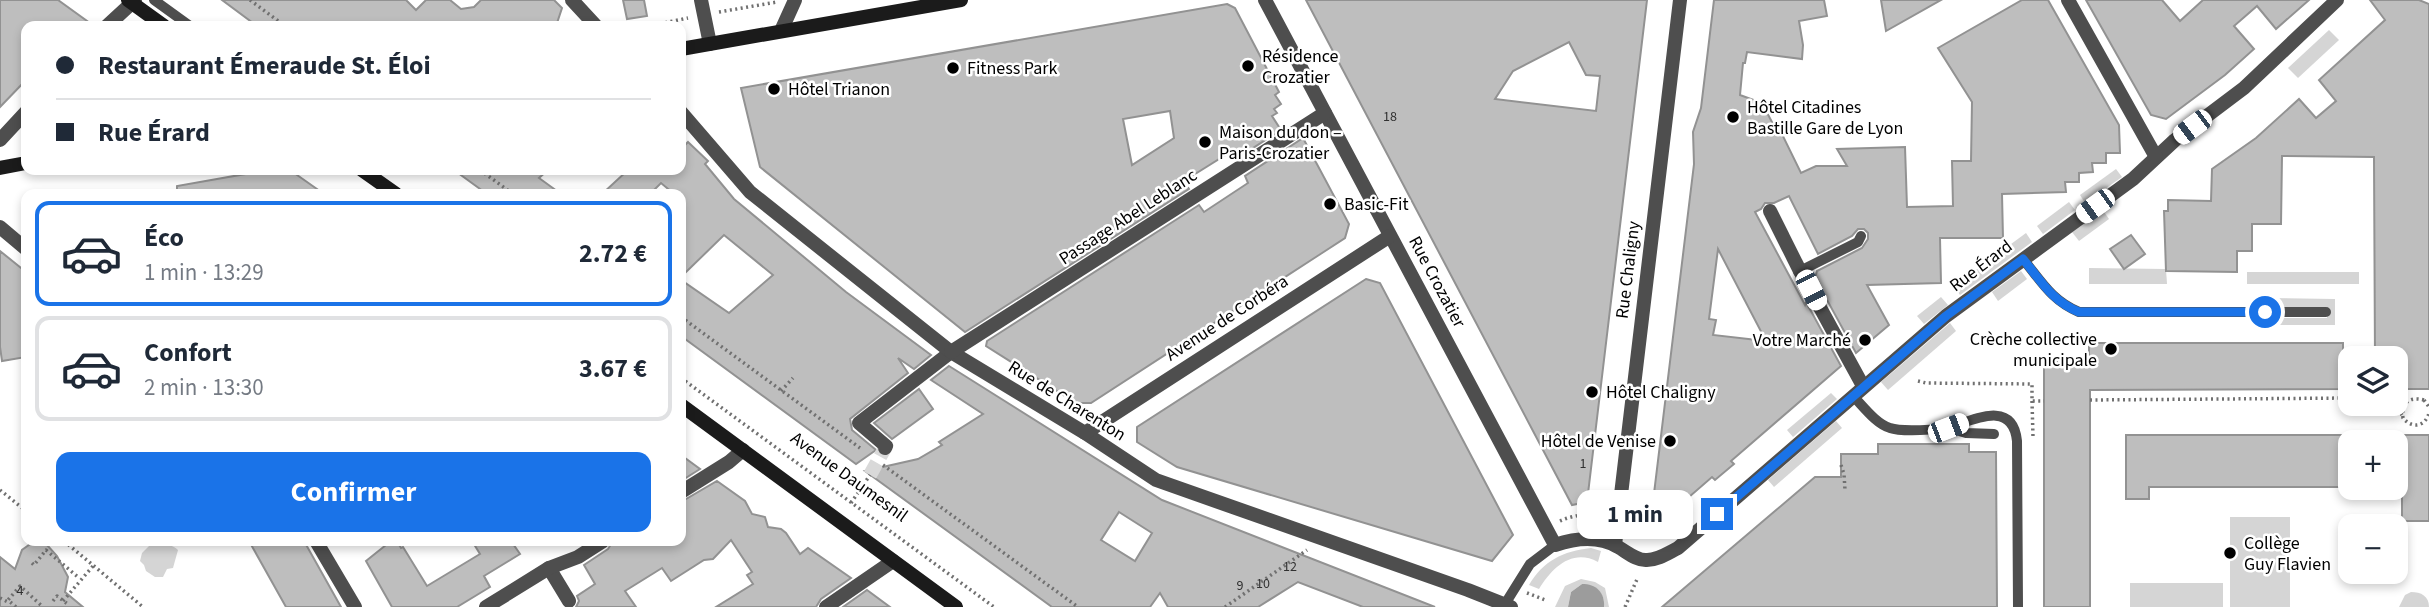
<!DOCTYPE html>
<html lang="fr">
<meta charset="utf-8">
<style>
:root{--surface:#fff;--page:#f2f2f3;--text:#1f2937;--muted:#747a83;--line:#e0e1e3;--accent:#1a73e8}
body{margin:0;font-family:"Source Sans 3",sans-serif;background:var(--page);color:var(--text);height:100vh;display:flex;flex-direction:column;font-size:26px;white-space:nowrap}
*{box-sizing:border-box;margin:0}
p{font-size:23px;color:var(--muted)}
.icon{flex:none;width:38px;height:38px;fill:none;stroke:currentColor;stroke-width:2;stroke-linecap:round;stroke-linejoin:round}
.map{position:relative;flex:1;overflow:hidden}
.drawer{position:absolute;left:21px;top:189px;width:665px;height:357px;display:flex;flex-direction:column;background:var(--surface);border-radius:14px;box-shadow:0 4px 10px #0003}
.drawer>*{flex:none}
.top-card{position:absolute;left:21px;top:21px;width:665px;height:154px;border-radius:14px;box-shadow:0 4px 10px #0003;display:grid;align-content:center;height:154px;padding:0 35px;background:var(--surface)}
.buttons{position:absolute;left:2338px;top:346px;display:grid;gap:14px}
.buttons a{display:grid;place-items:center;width:70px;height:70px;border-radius:14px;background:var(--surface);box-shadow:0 4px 10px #0003;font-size:35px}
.end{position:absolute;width:32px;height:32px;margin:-16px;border:9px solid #1a73e8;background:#fff;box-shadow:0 0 0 4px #fff}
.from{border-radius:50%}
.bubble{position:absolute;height:49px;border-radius:14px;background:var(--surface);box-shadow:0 4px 10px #0003;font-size:23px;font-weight:700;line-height:49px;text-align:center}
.car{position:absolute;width:21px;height:42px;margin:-21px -10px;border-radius:9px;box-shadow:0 0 5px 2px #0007;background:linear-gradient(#fff 24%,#345 0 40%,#fff 0 76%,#345 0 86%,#fff 0)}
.top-card b{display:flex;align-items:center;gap:24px;height:66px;font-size:26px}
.top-card b+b{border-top:2px solid var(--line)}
.top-card i{width:18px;height:18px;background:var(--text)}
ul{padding:12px 0 0;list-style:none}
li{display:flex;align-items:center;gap:21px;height:105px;margin:0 14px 10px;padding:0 21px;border:4px solid var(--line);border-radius:14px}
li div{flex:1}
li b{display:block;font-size:26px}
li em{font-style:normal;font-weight:700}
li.on{border-color:var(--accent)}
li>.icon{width:63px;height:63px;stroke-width:1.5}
.button{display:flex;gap:14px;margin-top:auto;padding:14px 35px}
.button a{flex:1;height:80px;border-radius:14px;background:var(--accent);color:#fff;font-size:28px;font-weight:700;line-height:80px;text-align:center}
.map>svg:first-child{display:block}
</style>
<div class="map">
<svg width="2429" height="607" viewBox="0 0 2429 607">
<rect width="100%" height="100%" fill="#fff"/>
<g fill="#d5d5d5">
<path d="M2329,30L2339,40L2298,78L2288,68Z"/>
<path d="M2116,169L2122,177L2085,203L2080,195Z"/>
<path d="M2069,202L2075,210L2043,234L2037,226Z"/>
<path d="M2102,209L2109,219L2079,241L2072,232Z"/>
<path d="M2026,233L2032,242L1960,295L1954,286Z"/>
<path d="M2089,268L2166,269L2167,284H2089Z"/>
<path d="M2021,271L2027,279L1998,301L1992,292Z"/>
<rect x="2247" y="272" width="112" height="12"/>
<path d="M1941,297L1948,305L1924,324L1917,316Z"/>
<path d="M2264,298L2335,299V325H2265V318H2327V307H2265Z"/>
<path d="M1950,323L1956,331L1888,390L1881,382Z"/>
<path d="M1831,393L1837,399L1793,437L1787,430Z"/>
<path d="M1836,421L1842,428L1774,487L1768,480Z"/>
<rect x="2230" y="517" width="60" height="90"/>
<path d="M152,543C159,542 174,545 178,550L173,568L167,569L163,577H155L146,571L144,565L140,561L142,553Z"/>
<path d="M1591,548L1601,551L1598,562C1572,548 1552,568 1539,589L1529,585C1543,561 1563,551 1591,548Z"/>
<path d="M1581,579L1595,582L1605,588L1609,607H1604C1605,592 1596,586 1582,584L1571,592L1568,607H1555L1565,586Z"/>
<rect x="2130" y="583" width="93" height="24"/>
<path d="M2411,592C2421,592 2429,596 2429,607H2399L2405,595Z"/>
</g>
<path fill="#9c9c9c" d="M1582,584C1596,584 1605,592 1604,607H1568L1571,592Z"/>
<g fill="#bebebe" stroke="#929292" stroke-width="2" fill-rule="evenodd">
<path d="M0,0H58L94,26H26V80L0,107Z"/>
<path d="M222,0H406L416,10L426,0H450L461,9L474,7L481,0H554L562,8L557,23L537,26H257Z"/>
<path d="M623,0H644L647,16L627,19Z"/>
<path d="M1306,0H1647L1587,502L1572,505ZM1569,42L1586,75L1600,76L1596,111L1495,99L1513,71Z"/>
<path d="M1714,0H1824L1827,16L1799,21L1803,45L1802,59L1747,52L1745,63H1743L1740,95L1762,103L1773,124L1776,122L1801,173L1816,166H1847L1837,149L1905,147L1907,207L1953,206L1952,161H1971L1972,102L1938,48L2022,0H2048L2119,125L2120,153H2106V163H2092L2093,172L2079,173V182H2065L2066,192L2002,194L2003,238H1940L1941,283L1867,285L1889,325L1856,353L1815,278L1817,271L1862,248L1868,239V233L1864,229H1858L1852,236L1818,254L1789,196L1774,203H1765L1761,209L1755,212L1805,305L1806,302L1841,366L1731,461L1734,464L1715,480L1712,477L1666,517L1652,510L1694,164L1693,132L1701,108ZM1718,249L1766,341L1713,335L1716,320L1709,319Z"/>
<path d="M1881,0H1941L1886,31Z"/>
<path d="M2086,0H2162L2180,21L2203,0H2309L2276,29L2257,6L2234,26L2254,49L2225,75L2166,119L2151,115Z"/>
<path d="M2370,0H2419L2429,4V389H2396V359H2375L2374,157L2282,156L2281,224H2252V251H2237V272L2166,271L2164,211H2168V200L2211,201L2212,169L2256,138L2299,99L2316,118L2336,101L2319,80L2385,20Z"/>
<path d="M1227,4L1235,8L1279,92L1275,95L1281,104L1274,109L1277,113L1272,116L1281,130L1236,159L1232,151L1184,181L1189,189L965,332L760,167L741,88ZM1170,111L1174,138L1132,165L1123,119Z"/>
<path d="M1303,138L1349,224L1345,238L1319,255L1091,403H1076L986,346L987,341L1199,205L1204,212L1248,183L1245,176Z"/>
<path d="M688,142L708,161L705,164L734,199L846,292L931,355L914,369L898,358L908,373L850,419L852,430L876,450L856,464L681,336V280L729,313L773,275L724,235L681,277V194L673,193L661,183L650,194H602L628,170H681V149Z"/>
<path d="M290,170L324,194H177V186L268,170Z"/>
<path d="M454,170H548L539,178L561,194H487Z"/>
<path d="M2131,235L2145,254L2124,269L2110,249Z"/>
<path d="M0,251L26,272V357L2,361L0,347Z"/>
<path d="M1366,279L1380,283L1513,535L1492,561L1177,467L1137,442V427Z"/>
<path d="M2089,343H2343V364H2350V389L2090,390V607H2044V362L2089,361Z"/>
<path d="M949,366L1162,500L1435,607H1363L1298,582L1258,607H1168L1160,593L1150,607H1052L865,471L918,459L942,445L939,442L983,414L931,380ZM1119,512L1152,533L1135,561L1101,540Z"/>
<path d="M919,389L933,409L892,439L874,423Z"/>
<path d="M2126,435H2350V487H2149V499H2126Z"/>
<path d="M2396,435H2429V521H2402V487H2396Z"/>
<path d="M1878,444H1969V452H1996L1997,607H1662L1815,477H1841V454H1878Z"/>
<path d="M681,455L700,469L681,481Z"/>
<path d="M717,481L745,501L752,514L765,517L768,527L781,529L786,533L800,554L808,548L851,578L821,599L816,607H716L753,584L747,575L752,572L731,540L713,559L704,560L671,581L662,568L625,591L636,607H576L579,601L577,596L595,584L584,565L608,549L613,541H681V502Z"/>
<path d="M249,541H304L341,607H286Z"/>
<path d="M391,541H397L401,548L403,547L427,586L480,554L472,541H511L520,554L484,576L490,587L457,607H392L366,561Z"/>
<path d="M33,542L47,545L57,556L68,577L65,592L83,607H0V557L15,569L22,550Z"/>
<path d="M867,590L890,607H843Z"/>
</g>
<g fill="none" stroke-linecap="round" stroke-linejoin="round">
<path stroke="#d9d9d9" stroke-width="14" stroke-dasharray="14 7" stroke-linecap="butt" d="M870,475L885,448"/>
<g stroke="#707070" stroke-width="3.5" stroke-dasharray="2 3.5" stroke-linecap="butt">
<path d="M250,0L285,26"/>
<path d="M719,12L777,2"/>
<path d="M649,26L688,18"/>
<path d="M480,170L513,194"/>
<path d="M681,317L860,448"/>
<path d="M681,378L994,607"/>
<path d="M1918,381L1926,383L2032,384V401H2044"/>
<path d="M781,391L793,378"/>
<path d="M2090,400L2350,398"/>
<path d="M2424,400C2409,396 2401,403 2403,418C2412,429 2425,427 2429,413"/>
<path d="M2032,401L2033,437"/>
<path d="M2395,404L2402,415"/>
<path d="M883,465L1078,607"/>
<path d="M1841,465L1844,474L1845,490"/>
<path d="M0,490L26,511"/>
<path d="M851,503L870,475"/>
<path d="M1560,521C1573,515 1589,513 1603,516"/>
<path d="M64,541L143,607"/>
<path d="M32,563L34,565L46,550L78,577"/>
<path d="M1527,593L1545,600"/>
<path d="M0,598L8,602"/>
<path d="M53,601L57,596L69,605"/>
<path d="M63,601L93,566"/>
<path d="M16,607L8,600L20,586L43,607"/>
<path d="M1225,607L1307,550"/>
<path d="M1625,607L1638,577"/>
</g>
<g stroke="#4e4e4e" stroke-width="10">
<path d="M154,0L190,26"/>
<path d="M2023,259C2041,281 2052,301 2079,312H2326"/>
<path d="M1800,271L1858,242L1861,236"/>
<path d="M1853,396C1863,406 1876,424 1890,428C1901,432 1939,430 1951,427C1975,419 2013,400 2017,441L2018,607"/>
<path d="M1949,428L1966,433L1994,434"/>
<path d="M1505,604L1530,564L1555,545"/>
</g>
<g stroke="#4e4e4e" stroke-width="14">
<path d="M1770,211L1800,271"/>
<path d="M885,448L886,446L859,423L951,352"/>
<path d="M681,492L729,462L743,450"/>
<path d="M549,568L569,601"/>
<path d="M486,607L549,568L578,557L603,541"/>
<path d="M826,607L893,561"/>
</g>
<g stroke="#4e4e4e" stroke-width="14">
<path d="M572,0L596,26"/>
<path d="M701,0L710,44"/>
<path d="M1265,0L1555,545C1576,538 1598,535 1618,547C1627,552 1637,561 1647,560C1658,560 1668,553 1678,548L1946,316L2133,179L2175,140L2244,88L2337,0"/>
<path d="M2068,0L2156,157"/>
<path d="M107,26L135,0"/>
<path d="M781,31L795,0"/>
<path d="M681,112L750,192L951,352L1085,433L1156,480L1468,590L1511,607"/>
<path d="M0,140L26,112"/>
<path d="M0,227L26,249"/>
<path d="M1800,271L1863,386"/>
<path d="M951,352L1325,113"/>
<path d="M1085,433L1390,236"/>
<path d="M316,541L355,607"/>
<path d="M1615,545L1680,0"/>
</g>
<g stroke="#1b1b1b" stroke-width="14">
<path d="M128,0L164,26"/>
<path d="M681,49L961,0"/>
<path d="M0,168L26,163"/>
<path d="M362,170L396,194"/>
<path d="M681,405L956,607"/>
</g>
<path stroke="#707070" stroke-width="3.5" stroke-dasharray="2 3.5" stroke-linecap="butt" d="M2424,400L2429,407"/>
</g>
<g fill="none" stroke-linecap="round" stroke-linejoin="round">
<path stroke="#1a73e8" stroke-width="9" d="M1717,514L1946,316L2023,259C2041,281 2052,301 2079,312H2265"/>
</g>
<g fill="#000" stroke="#fff" stroke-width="2.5">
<circle cx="1248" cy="66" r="7"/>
<circle cx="953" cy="68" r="7"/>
<circle cx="774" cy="89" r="7"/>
<circle cx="1733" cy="117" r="7"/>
<circle cx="1205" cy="142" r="7"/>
<circle cx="1330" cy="204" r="7"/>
<circle cx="1865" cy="340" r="7"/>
<circle cx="2111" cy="349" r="7"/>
<circle cx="1592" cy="392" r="7"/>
<circle cx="1670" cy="441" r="7"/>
<circle cx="2230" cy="553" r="7"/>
</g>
<g text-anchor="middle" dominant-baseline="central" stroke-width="5" stroke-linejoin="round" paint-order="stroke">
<g font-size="14" fill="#303030">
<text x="1390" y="117">18</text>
<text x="1583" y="464">1</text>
<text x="1290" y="567">12</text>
<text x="1263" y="584">10</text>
<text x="1240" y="586">9</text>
<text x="20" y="591">4</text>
</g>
<g font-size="18" fill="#000" stroke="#fff" text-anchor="start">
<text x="1262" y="56">Résidence<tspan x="1262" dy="21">Crozatier</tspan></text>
<text x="967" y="68">Fitness Park</text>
<text x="788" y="89">Hôtel Trianon</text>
<text x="1747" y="107">Hôtel Citadines<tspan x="1747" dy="21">Bastille Gare de Lyon</tspan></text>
<text x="1219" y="132">Maison du don –<tspan x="1219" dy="21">Paris-Crozatier</tspan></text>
<text x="1344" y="204">Basic-Fit</text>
<text x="2097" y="339" text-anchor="end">Crèche collective<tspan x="2097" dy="21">municipale</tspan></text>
<text x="1851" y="340" text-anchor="end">Votre Marché</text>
<text x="1606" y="392">Hôtel Chaligny</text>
<text x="1656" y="441" text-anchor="end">Hôtel de Venise</text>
<text x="2244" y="543">Collège<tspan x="2244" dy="21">Guy Flavien</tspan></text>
</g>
<g font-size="18" fill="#000" stroke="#fff">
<text transform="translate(1128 217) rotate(-33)">Passage Abel Leblanc</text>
<text transform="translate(1981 266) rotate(-37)">Rue Érard</text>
<text transform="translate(1628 270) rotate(-83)">Rue Chaligny</text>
<text transform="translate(1437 282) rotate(62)">Rue Crozatier</text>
<text transform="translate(1227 318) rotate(-33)">Avenue de Corbéra</text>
<text transform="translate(1067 401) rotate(32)">Rue de Charenton</text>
<text transform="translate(849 477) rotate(36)">Avenue Daumesnil</text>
</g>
</g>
</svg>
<div class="buttons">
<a><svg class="icon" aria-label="layers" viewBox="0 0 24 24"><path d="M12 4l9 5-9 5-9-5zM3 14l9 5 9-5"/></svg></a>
<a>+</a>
<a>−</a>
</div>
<i class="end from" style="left:2265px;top:312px"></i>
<i class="end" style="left:1717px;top:514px"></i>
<div class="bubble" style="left:1577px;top:490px;width:116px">1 min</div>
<i class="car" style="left:2192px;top:127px;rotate:233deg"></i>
<i class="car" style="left:2095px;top:206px;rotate:234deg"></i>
<i class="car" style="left:1811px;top:290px;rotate:153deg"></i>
<i class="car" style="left:1948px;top:428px;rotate:69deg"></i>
<div class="top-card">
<b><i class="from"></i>Restaurant Émeraude St. Éloi</b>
<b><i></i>Rue Érard</b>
</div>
<section class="drawer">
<ul>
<li class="on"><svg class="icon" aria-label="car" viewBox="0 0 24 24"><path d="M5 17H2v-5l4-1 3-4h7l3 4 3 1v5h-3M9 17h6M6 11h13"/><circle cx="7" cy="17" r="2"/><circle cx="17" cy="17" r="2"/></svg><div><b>Éco</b><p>1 min · 13:29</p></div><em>2.72 €</em></li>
<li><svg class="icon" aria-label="car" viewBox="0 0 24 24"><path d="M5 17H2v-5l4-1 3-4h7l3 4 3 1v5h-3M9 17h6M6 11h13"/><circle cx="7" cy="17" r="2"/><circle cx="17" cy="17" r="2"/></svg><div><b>Confort</b><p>2 min · 13:30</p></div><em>3.67 €</em></li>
</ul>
<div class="button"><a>Confirmer</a></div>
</section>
</div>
